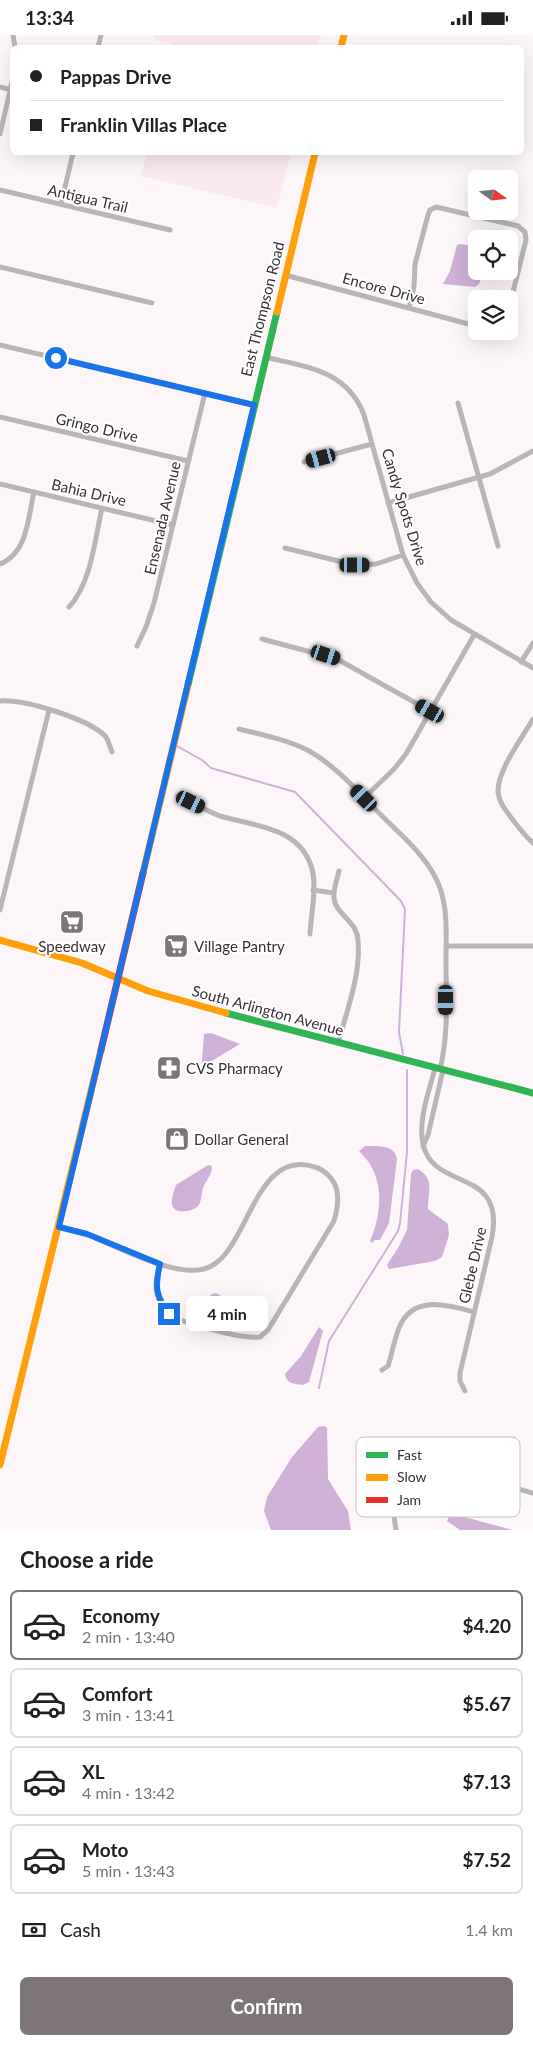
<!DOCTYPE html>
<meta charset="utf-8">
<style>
:root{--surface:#fff;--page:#f6f6f6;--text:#202124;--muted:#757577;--line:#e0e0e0;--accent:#7d7578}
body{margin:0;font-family:Lato,sans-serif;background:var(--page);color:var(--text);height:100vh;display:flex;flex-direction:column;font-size:19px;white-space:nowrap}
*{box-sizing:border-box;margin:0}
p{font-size:16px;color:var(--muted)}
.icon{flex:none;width:28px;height:28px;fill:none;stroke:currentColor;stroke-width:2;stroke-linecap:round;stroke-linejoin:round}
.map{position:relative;height:1495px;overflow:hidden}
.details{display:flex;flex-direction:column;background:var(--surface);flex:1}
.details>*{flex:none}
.hud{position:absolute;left:10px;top:10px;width:514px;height:110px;border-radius:8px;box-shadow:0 5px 20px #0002;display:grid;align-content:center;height:110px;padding:0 20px;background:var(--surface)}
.needle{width:32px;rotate:105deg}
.buttons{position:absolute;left:468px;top:135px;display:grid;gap:10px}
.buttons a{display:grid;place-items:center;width:50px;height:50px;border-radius:8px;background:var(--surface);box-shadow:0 5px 20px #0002;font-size:25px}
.end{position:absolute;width:22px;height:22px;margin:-11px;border:6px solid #1a73e8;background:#fff;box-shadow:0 0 0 2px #fff}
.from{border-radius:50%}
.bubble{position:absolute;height:35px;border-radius:8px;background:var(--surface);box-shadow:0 5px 20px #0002;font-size:16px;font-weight:700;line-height:35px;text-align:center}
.car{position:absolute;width:15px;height:30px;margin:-15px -8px;border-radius:6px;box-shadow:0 0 4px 1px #0007;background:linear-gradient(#222 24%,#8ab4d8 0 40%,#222 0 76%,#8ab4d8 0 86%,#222 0)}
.hud b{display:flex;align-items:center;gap:18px;height:48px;font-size:19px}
.hud b+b{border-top:1px solid var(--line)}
.hud i{width:12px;height:12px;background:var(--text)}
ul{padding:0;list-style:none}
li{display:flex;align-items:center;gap:15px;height:70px;margin:0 10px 8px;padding:0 10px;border:2px solid var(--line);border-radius:8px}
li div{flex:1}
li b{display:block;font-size:19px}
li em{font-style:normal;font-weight:700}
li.on{border-color:var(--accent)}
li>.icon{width:45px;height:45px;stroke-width:1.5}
h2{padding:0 20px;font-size:22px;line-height:60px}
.pay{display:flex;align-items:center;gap:12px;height:55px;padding:0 20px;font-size:19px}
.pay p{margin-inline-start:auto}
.cta{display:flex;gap:10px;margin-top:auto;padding:10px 20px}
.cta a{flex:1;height:58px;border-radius:8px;background:var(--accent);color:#fff;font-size:20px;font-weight:700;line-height:58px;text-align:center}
.status{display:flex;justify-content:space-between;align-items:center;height:35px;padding:0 25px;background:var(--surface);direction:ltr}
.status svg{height:14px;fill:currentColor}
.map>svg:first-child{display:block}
</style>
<div class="status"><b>13:34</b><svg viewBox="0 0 49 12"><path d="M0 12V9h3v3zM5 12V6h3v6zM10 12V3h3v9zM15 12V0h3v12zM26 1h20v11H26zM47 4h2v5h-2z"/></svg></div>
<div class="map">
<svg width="533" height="1495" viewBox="0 0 533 1495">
<rect width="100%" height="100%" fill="#fcf6f8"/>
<g fill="#f9e8ed">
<path d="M153,0H320L317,12H173V9L153,4Z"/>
<path d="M147,118H291L277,173L141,141Z"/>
</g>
<g fill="#cfb1d8">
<path d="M461,209L476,212V236H484L479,249L475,252L443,249L450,236L457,210Z"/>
<path d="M211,998L240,1009L205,1030L202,1028V1024L204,999Z"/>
<path d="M365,1111C377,1111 395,1109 397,1124L389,1188L380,1205H375L372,1208L370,1206C380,1184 384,1153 371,1131C368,1125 363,1121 359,1116Z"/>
<path d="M208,1130L212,1131C212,1140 206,1145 203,1153C201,1159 202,1166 198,1171C193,1177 173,1180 172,1169C171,1164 174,1156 176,1150Z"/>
<path d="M418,1134C435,1144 428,1157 428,1174L448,1189L449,1200L442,1222L435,1226L389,1234L387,1230L398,1213L407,1195L411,1139L413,1135Z"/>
<path d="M216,1258L236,1270L250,1283L249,1285L230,1284L209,1277C205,1270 206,1265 212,1259Z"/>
<path d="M319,1292L323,1296L309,1347L303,1350C295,1349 286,1349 285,1339L301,1321Z"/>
<path d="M324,1391L327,1393L328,1444L348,1476L351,1495H271L264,1476L267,1462L292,1422L318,1392Z"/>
<path d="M450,1479L457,1480L513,1495H460L447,1486Z"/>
</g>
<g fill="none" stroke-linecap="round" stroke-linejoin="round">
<g stroke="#cfb1d8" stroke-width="2">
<path d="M175,710L202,725L211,733L295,757L401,866L405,874L399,997L403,1019"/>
<path d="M319,1353L329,1306L398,1196L400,1188L407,1117V1035"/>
</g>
<g stroke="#b8b5b7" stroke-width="5">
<path d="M13,0L15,12"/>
<path d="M98,12L101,0"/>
<path d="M0,52L11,55"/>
<path d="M0,99L12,47"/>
<path d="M0,155L170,195"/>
<path d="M61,169L73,118"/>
<path d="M0,232L152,268"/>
<path d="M285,240L476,291"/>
<path d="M409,273L414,252L415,229L428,180L430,175L436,172L518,191L525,197L526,205L509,273"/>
<path d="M0,310L254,370"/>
<path d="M265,322C306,332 347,335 364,380L403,520L417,548L431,567L451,585L533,633"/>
<path d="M458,368L498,511"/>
<path d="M0,382L188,426"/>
<path d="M304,427L372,409"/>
<path d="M0,449L173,490"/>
<path d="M388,468L490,439L533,416"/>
<path d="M285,513L355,530L376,529L403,520"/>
<path d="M0,529C28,518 28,482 34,457"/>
<path d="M69,572C91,549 95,504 102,473"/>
<path d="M262,604L337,624L430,676"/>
<path d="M137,611L146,592L154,568L205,358"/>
<path d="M521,627L533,608"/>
<path d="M0,666C24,664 90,684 106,702C109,707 110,712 112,717"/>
<path d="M533,684C522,703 497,736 498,757C499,768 506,776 513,785C519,793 525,801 533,808"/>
<path d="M239,694C263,700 289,705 311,717C338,733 359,758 381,780C403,802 430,824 440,853C448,876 446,901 446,925C446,962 449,998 440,1034"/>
<path d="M178,761C192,767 206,776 220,781C254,791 301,792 312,834C317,852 311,880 310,899"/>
<path d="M364,763L394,734L406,719L474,600"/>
<path d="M313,855L334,858"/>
<path d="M0,875L49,675"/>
<path d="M446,911H533"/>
<path d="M338,1008C347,975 361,940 358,905C357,886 335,879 334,863C333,854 337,845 339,836"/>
<path d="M435,1033C429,1057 418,1084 423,1109C433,1157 505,1131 492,1202L460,1338V1346L465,1356"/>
<path d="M423,1111L428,1100L443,1035"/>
<path d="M59,1192C69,1195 80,1196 89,1200C118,1212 173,1242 204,1234C249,1223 252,1111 315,1132C325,1135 335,1145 337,1156C339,1167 337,1176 334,1186L268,1295L260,1302C244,1303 230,1299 214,1295C188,1289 155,1282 156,1248C156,1242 159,1235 160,1229"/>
<path d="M382,1335L388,1331C392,1319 394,1305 399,1293C412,1259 448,1270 474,1277"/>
<path d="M374,1422L386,1418L533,1458"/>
<path d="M396,1495L393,1475L408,1424"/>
</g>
<g stroke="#30b455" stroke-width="7">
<path d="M188,650L277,277"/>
<path d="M226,978L533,1058"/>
</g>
<g stroke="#ff9f0a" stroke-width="7">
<path d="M341,12L344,0"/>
<path d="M277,277L315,118"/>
<path d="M143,838L188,650"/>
<path d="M0,905L82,928L148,956L226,978"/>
<path d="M0,1430L101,1015"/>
</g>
<path stroke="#e5322d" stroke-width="7" d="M101,1015L143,838"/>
</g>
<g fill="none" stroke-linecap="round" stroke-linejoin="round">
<path stroke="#1a73e8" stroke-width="6" d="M56,323L254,370L59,1192L87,1199L160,1229C155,1251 155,1260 169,1279"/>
</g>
<defs>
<symbol id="supermarket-square" viewBox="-11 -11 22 22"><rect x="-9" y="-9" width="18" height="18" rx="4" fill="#7d7578" stroke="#fff"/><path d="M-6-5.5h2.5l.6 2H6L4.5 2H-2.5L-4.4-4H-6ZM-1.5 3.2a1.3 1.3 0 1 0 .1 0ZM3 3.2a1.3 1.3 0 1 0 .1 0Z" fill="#fff"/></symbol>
<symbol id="pharmacy-square" viewBox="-11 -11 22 22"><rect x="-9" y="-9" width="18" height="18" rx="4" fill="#7d7578" stroke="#fff"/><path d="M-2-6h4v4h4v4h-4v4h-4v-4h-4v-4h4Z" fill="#fff"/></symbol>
<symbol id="shop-square" viewBox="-11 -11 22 22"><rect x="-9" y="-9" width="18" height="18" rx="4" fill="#7d7578" stroke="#fff"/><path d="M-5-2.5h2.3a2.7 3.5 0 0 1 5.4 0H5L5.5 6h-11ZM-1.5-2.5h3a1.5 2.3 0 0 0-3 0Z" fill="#fff"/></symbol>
</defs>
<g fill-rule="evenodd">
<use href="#supermarket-square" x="58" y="873" width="28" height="28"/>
<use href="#supermarket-square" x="162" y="897" width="28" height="28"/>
<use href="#pharmacy-square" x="155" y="1019" width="28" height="28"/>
<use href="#shop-square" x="163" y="1090" width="28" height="28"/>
</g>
<g text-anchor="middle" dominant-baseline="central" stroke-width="4" stroke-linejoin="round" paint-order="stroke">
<g font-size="15" fill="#393033" stroke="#fff">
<text transform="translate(88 163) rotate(13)">Antigua Trail</text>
<text transform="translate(384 253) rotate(15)">Encore Drive</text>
<text transform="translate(262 274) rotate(-76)">East Thompson Road</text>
<text transform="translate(97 392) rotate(13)">Gringo Drive</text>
<text transform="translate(89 457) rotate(13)">Bahia Drive</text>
<text transform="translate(405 472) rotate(73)">Candy Spots Drive</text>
<text transform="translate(162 483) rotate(-77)">Ensenada Avenue</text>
<text transform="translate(268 975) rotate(15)">South Arlington Avenue</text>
<text transform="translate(472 1230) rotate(-77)">Glebe Drive</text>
</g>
<g font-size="15" fill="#393033" stroke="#fff" text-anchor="start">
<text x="72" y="911" text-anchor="middle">Speedway</text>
<text x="194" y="911">Village Pantry</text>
<text x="186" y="1033">CVS Pharmacy</text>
<text x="194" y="1104">Dollar General</text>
</g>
</g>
<rect x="356" y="1402" width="164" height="80" rx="8" fill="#fff" stroke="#c4c1c2" stroke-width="1"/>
<rect x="366" y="1417" width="22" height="6" fill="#30b455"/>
<rect x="366" y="1439" width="22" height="7" fill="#ff9f0a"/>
<rect x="366" y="1462" width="22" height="6" fill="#e5322d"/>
<g font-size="14" fill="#393033">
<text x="397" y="1425">Fast</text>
<text x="397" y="1447">Slow</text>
<text x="397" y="1470">Jam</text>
</g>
</svg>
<div class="buttons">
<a><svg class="needle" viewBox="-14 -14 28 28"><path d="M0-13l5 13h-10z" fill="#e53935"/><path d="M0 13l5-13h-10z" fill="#757577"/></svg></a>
<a><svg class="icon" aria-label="locate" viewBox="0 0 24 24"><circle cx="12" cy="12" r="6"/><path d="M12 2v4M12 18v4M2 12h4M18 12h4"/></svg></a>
<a><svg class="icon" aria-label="layers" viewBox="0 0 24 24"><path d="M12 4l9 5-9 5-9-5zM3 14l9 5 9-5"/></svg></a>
</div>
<i class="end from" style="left:56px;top:323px"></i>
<i class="end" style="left:169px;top:1279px"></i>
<div class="bubble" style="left:186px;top:1261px;width:82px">4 min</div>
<i class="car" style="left:321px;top:423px;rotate:255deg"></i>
<i class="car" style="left:355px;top:530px;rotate:90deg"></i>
<i class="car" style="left:326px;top:620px;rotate:108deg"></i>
<i class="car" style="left:430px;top:676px;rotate:300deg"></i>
<i class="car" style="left:364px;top:763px;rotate:315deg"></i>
<i class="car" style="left:191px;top:767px;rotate:116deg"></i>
<i class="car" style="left:446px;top:965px;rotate:180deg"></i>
<div class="hud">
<b><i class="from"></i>Pappas Drive</b>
<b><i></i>Franklin Villas Place</b>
</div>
</div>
<section class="details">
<h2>Choose a ride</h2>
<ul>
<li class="on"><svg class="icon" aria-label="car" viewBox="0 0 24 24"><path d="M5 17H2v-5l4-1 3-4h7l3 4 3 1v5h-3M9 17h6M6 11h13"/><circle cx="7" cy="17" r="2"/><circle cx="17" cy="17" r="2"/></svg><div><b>Economy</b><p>2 min · 13:40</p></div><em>$4.20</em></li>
<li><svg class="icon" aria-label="car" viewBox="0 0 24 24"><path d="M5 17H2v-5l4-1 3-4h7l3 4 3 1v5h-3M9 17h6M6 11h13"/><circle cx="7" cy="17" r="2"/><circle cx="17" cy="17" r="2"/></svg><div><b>Comfort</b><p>3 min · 13:41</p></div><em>$5.67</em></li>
<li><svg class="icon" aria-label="car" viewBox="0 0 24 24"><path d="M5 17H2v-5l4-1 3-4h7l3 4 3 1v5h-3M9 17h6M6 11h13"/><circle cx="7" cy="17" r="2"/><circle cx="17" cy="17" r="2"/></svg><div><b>XL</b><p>4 min · 13:42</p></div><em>$7.13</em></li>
<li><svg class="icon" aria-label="car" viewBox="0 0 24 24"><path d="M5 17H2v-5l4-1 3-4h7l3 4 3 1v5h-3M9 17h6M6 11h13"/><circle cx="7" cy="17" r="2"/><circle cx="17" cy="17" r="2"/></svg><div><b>Moto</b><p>5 min · 13:43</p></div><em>$7.52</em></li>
</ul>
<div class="pay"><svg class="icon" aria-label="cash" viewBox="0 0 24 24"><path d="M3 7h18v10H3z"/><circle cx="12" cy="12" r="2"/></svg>Cash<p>1.4 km</p></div>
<div class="cta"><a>Confirm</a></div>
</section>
